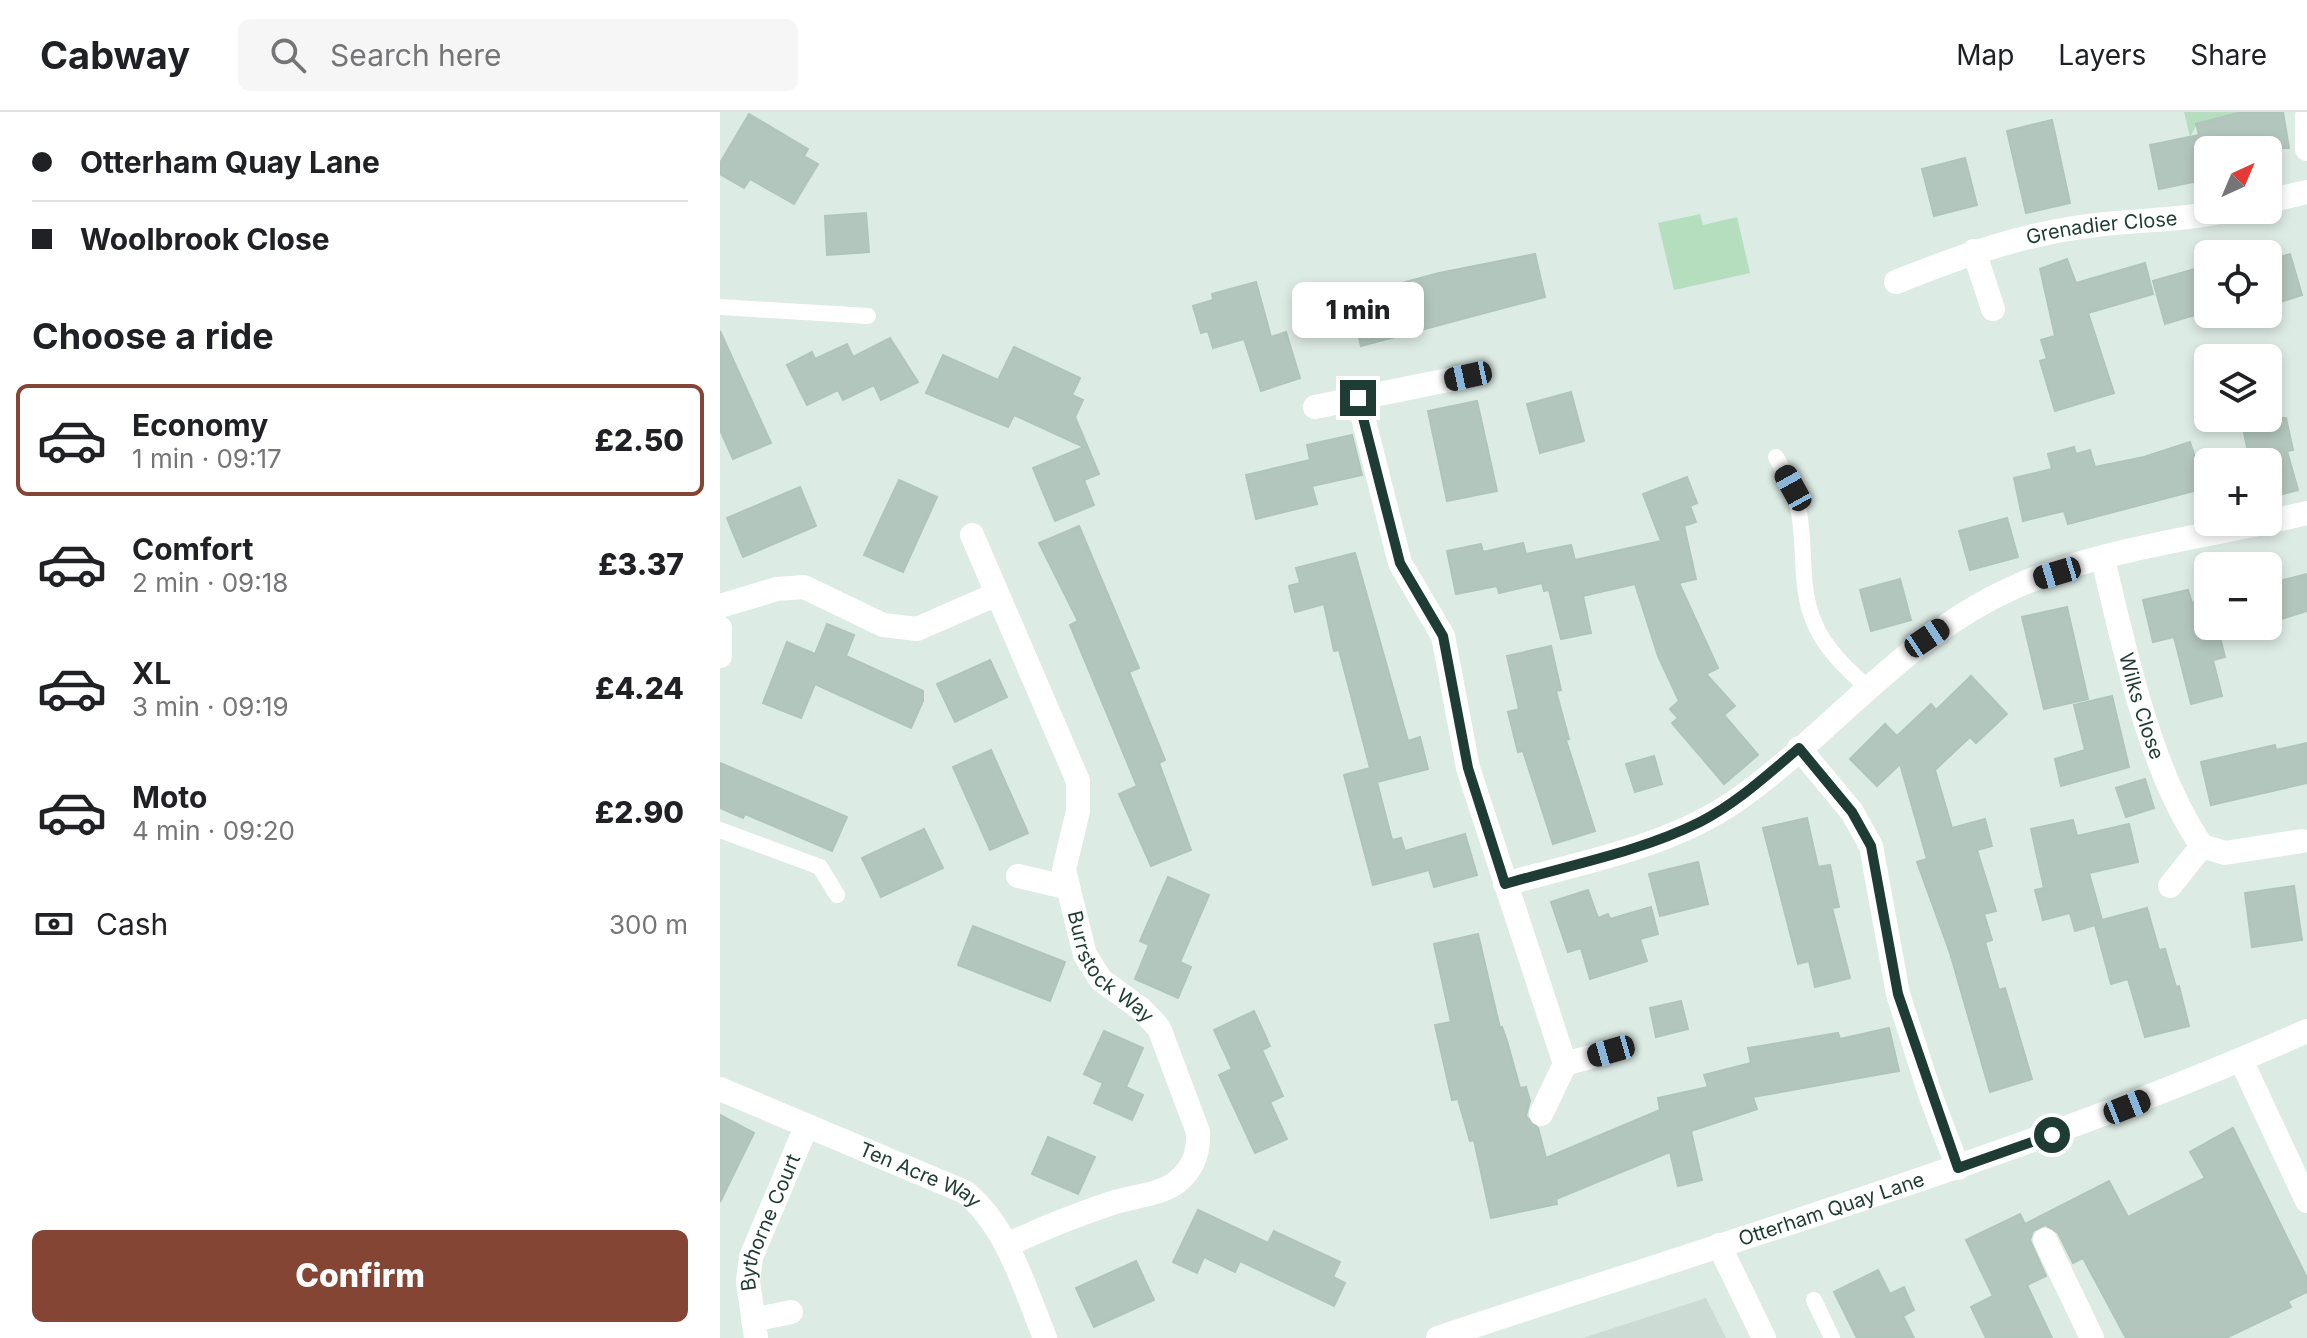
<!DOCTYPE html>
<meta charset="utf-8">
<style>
:root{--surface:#fff;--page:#f6f6f6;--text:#202124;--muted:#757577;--line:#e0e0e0;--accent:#844534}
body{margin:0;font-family:Inter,sans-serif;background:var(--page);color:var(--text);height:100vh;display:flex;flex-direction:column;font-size:30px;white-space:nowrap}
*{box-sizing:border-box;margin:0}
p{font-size:26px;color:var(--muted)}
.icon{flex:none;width:44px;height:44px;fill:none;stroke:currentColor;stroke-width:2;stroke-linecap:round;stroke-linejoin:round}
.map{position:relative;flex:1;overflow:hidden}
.details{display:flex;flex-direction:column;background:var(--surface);width:720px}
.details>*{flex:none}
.hud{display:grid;align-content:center;height:176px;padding:0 32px;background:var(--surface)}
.needle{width:52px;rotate:44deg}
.tools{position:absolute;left:1474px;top:24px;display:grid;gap:16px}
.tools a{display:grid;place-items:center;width:88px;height:88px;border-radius:12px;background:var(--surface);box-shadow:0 4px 12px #0003;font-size:40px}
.end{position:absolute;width:36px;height:36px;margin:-18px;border:10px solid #1e3c33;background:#fff;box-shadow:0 0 0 4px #fff}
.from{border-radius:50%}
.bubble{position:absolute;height:56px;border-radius:12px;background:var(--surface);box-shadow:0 4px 12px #0003;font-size:26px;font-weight:800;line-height:56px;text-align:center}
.car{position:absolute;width:24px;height:48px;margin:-24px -12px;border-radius:10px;box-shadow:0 0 6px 2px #0007;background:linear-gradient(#222 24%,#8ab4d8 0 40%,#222 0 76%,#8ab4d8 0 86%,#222 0)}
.hud b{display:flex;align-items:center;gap:28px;height:76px;font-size:30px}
.hud b+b{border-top:2px solid var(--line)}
.hud i{width:20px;height:20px;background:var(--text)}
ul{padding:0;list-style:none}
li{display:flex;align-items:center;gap:24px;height:112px;margin:0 16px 12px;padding:0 16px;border:4px solid transparent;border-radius:12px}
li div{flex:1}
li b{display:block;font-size:30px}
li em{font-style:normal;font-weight:800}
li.current{border-color:var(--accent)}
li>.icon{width:72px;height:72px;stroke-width:1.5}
h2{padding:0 32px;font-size:36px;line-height:96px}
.pay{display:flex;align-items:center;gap:20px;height:88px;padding:0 32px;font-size:30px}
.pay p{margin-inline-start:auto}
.action{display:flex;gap:16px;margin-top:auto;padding:16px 32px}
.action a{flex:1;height:92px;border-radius:12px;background:var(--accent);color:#fff;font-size:32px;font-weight:800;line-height:92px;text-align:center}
header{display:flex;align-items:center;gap:48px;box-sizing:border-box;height:112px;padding:0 40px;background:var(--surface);border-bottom:2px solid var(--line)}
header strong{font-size:38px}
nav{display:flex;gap:44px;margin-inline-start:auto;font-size:28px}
.search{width:560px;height:72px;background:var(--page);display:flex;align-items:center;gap:20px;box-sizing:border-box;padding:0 28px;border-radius:12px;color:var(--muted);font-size:30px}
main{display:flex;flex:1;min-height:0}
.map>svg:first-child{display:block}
</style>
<header>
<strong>Cabway</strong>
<div class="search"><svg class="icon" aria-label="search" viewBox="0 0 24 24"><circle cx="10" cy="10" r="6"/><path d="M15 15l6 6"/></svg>Search here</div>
<nav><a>Map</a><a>Layers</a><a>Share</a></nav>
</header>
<main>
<section class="details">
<div class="hud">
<b><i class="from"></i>Otterham Quay Lane</b>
<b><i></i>Woolbrook Close</b>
</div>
<h2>Choose a ride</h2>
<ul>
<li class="current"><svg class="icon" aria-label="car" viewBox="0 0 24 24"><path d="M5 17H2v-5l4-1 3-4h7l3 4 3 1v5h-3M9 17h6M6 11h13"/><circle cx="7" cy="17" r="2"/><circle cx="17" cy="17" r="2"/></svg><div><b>Economy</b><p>1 min · 09:17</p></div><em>£2.50</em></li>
<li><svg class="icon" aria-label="car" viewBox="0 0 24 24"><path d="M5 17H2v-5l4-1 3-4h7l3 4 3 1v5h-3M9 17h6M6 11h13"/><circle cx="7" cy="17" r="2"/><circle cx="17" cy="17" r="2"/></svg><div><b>Comfort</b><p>2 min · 09:18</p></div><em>£3.37</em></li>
<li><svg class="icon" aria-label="car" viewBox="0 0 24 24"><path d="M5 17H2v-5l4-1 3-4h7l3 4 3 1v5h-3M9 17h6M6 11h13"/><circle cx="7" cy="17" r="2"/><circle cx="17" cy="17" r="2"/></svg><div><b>XL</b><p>3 min · 09:19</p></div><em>£4.24</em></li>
<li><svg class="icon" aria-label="car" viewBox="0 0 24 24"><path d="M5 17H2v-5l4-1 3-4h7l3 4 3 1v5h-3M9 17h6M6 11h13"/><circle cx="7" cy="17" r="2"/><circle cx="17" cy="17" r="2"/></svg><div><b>Moto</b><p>4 min · 09:20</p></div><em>£2.90</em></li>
</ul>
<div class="pay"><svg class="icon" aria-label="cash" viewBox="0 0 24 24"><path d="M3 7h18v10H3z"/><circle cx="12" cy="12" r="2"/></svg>Cash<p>300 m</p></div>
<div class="action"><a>Confirm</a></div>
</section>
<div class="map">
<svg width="1587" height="1226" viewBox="0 0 1587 1226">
<rect width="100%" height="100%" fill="#ddebe5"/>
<path fill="#ccdbd3" d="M986,1186L1006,1226H863Z"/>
<g fill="#b4debe">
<path d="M1464,0H1522L1528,38H1516L1510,5L1477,12L1470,25Z"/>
<path d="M980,102L983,113L1017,105L1030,161L954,178L938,111Z"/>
</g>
<g fill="#b3c6bd" stroke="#afc5bb" stroke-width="2">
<path d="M1522,0H1563L1569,36L1488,38V54L1476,57L1478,69L1439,77L1430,33L1479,23L1476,12Z"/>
<path d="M29,2L88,37L84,44L98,52L74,92L30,67L24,76L0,62V51Z"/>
<path d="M1332,8L1350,91L1306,101L1287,19Z"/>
<path d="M1245,46L1257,93L1214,104L1202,57Z"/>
<path d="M146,101L149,140L107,143L105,104Z"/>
<path d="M815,142L825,185L641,234L630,191L680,179L678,172L719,161Z"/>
<path d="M1570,142L1582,183L1548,194V149Z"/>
<path d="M1347,147L1356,171L1425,151L1433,182L1368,201L1394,281L1335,299L1320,249L1327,247L1321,228L1335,224L1320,157Z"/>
<path d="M1475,157L1478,168L1488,165V199L1445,212L1433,169Z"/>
<path d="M536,170L551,225L566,220L580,266L541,279L524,227L493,236L488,219L481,221L473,194L493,188L492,182Z"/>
<path d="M0,219L51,331L13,347L0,318Z"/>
<path d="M170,226L198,270L161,288L154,273L123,288L118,278L87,293L67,253L92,240L95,247L127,232L133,245Z"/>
<path d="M294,235L360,266L352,283L363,288L355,305L379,362L364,368L374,393L335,409L313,356L364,335L294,303L288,315L206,281L223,243L278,268Z"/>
<path d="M851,280L864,329L820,341L807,292Z"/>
<path d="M757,289L777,379L727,389L708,299Z"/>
<path d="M1556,297L1558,306H1566L1573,338L1567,339L1578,378L1548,386V350H1530L1521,306H1548V298Z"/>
<path d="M632,323L642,363L592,374L597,392L536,407L526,363L590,348L587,333Z"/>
<path d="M1470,330L1485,376L1348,412L1344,399L1303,409L1294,366L1332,357L1328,342L1354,335L1356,342L1370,338L1375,355L1424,345Z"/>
<path d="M967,365L977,391L970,394L976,410L964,414L976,467L959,471L998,556L986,562L1015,594L1004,603L1038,643L1004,672L952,611L958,606L950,597L959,589L938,544L915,472L863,484L871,521L841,527L829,478L824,479L822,471L779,481L777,474L736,482L727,439L761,432L763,440L803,431L806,442L851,433L855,448L941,429L923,382Z"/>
<path d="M179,368L217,385L183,460L144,443Z"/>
<path d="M80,375L96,414L23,445L7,406Z"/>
<path d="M1287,406L1298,445L1250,458L1239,419Z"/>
<path d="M359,414L419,556L409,560L445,648L439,651L471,738L431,754L399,682L417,674L350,513L358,509L319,431Z"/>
<path d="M635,441L688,629L700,625L708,657L657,670L672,728L681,726L685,739L745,722L757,763L714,775L709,758L653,773L624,663L650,656L619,538L614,539L604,492L575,500L569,474L580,471L576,456Z"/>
<path d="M1587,462V499L1548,511V472Z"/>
<path d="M1180,467L1191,508L1151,519L1140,478Z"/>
<path d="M1468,478L1472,491L1488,487V514H1497L1505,545L1493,548L1502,584L1471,592L1454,525L1433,530L1423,488Z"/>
<path d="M1347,495L1368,587L1324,597L1302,505Z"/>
<path d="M107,512L134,523L126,544L203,579V589L191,616L95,572L81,606L43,591L67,530L95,542Z"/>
<path d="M831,534L841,578L836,579L849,627L846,628L875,719L833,732L803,639L798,640L788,600L799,597L787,544Z"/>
<path d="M270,548L287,585L235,610L217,572Z"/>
<path d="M1251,564L1287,602L1256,631L1250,625L1215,658L1232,716L1265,707L1272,734L1257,738L1276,799L1264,802L1272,828L1265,830L1279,878L1285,876L1312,967L1270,980L1230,841L1197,750L1207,747L1180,652L1157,674L1130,647L1165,612L1177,624L1211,592L1216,598Z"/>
<path d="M1392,584L1409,655L1341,674L1335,647L1365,638L1354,593Z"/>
<path d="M1587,631V671L1491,693L1481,650L1555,633L1556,638Z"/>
<path d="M271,638L308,721L270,738L233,655Z"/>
<path d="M934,644L942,672L915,680L906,652Z"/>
<path d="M0,651L127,705L112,739L25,702L23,706L0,696Z"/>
<path d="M1425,667L1434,696L1406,705L1396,676Z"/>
<path d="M1087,706L1098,755L1110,753L1119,795L1112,796L1130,866L1095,875L1089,849L1078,852L1043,716Z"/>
<path d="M1353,708L1357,724L1409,712L1418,750L1369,761L1382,808L1427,796L1439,838L1445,837L1456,875L1459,874L1469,914L1425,925L1408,867L1391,872L1375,813L1355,819L1350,801L1323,808L1315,778L1324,776L1311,717Z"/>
<path d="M204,717L223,756L161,785L142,746Z"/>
<path d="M978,750L988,792L940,804L929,762Z"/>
<path d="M448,765L489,783L460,850L471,855L458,886L415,867L429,833L420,829Z"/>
<path d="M1574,774L1582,828L1532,835L1525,781Z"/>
<path d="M868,778L878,806L888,802L890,807L931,795L938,822L920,827L927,849L870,867L861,836L848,840L831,790Z"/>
<path d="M253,814L345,850L330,889L238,853Z"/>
<path d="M758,822L780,916L782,915L787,929L800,976L806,975L810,989L806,1004L818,1016L826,1046L940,998L938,986L988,975L984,963L1031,951L1028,936L1118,921L1120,927L1169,916L1179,959L1033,985L1037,997L971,1019L982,1068L958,1074L950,1040L836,1087L837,1092L771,1106L754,1028L750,1029L738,987L732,988L715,913L731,910L714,832Z"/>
<path d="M961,889L968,917L936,925L930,896Z"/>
<path d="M534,899L550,934L542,938L563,984L550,990L567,1027L535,1041L499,963L512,957L494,918Z"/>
<path d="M384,919L423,936L406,975L423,983L412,1008L374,991L383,971L364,962Z"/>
<path d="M0,1003L34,1021L0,1090Z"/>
<path d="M1513,1016L1587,1166V1180L1568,1189L1571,1195L1506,1226H1406L1363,1146L1353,1151L1338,1121L1325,1113L1313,1119L1310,1128L1326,1164L1307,1173L1332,1226H1266L1251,1195L1273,1184L1246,1128L1300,1102L1305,1112L1389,1069L1408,1105L1485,1066L1470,1040Z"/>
<path d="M328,1025L375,1045L358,1082L312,1062Z"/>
<path d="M478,1098L548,1131L554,1119L620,1150L613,1165L625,1171L614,1194L520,1149L515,1160L484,1145L477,1161L453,1150Z"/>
<path d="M416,1149L434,1188L374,1215L356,1176Z"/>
<path d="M1158,1158L1170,1182L1184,1175L1194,1198L1183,1204L1194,1226H1137L1114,1180Z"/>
</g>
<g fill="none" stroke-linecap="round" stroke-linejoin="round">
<g stroke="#fff" stroke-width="16">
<path d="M0,195L148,204"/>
<path d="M1056,345C1067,365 1077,384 1080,407C1085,441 1080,478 1094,510C1104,536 1128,558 1148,576"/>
<path d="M0,718L100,755L117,783"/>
<path d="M1094,1188L1112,1226"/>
</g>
<g stroke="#fff" stroke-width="24">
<path d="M1587,4V37"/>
<path d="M1548,89L1587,80"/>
<path d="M1254,139L1273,197"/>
<path id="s1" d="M1176,170C1241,144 1305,121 1376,113C1421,108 1465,108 1510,98"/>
<path d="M638,286L680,451L723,524L748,656L845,952"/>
<path d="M595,295L748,264"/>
<path d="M1548,410L1587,401"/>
<path id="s2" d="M252,423L358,669V699L344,758L365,843L381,868L421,897L439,916L478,1020C479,1040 474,1056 457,1070C440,1083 413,1084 392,1091C356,1103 321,1117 287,1133"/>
<path id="s3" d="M1383,447C1404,535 1430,660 1482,734L1505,741L1582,729"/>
<path d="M0,494L57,477L84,475L163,513L197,517L277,482"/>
<path d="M0,516V544"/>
<path d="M1079,636L1132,700L1151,734L1178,882L1211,985L1238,1056"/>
<path d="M298,764L345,775"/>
<path d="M785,772C862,750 950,735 1017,688C1110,622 1180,530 1284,480C1364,441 1461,429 1547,410"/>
<path d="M1450,774L1482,734"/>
<path d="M1521,948L1587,1089"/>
<path id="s4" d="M0,977L245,1080C288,1115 304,1175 325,1226"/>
<path d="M821,1002L845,952L891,939"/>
<path d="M1325,1128L1372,1226"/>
<path d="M999,1133L1044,1226"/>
<path d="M33,1208L71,1200"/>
<path id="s5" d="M36,1226L28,1169L31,1145L86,1015"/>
</g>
<path stroke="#fff" stroke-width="24" id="s6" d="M718,1226C1010,1128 1306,1043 1587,919"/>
</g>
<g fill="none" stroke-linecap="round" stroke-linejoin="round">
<path stroke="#1e3c33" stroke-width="10" d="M638,286L680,451L723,524L748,656L785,772C849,753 920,740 980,710C1017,691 1047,663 1079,636L1132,700L1151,734L1178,882L1238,1056L1332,1023"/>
</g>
<g text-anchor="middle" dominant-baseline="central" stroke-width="6" stroke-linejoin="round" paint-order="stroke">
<g font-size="20" fill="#1e3c33" stroke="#eef7f2">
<text stroke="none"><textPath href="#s1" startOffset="214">Grenadier Close</textPath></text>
<text stroke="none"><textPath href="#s3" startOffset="152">Wilks Close</textPath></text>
<text stroke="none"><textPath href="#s2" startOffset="470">Burrstock Way</textPath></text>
<text stroke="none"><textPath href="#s4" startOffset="218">Ten Acre Way</textPath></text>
<text stroke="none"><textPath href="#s6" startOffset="414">Otterham Quay Lane</textPath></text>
<text stroke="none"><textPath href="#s5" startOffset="120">Bythorne Court</textPath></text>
</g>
</g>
</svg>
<div class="tools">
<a><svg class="needle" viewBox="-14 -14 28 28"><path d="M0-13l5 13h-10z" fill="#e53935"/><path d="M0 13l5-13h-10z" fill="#757577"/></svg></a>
<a><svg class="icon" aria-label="locate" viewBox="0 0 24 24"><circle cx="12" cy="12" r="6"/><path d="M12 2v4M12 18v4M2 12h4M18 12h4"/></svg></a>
<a><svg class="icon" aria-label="layers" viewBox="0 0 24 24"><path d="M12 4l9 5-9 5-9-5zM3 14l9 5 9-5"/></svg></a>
<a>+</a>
<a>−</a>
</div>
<i class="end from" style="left:1332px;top:1023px"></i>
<i class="end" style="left:638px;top:286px"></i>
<div class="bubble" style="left:572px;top:170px;width:132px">1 min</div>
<i class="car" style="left:748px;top:264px;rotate:258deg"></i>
<i class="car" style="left:1073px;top:376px;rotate:331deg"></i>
<i class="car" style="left:1337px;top:461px;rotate:253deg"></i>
<i class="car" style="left:1207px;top:526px;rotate:56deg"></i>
<i class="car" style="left:891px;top:939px;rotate:254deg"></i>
<i class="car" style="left:1407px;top:995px;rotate:68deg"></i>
</div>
</main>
